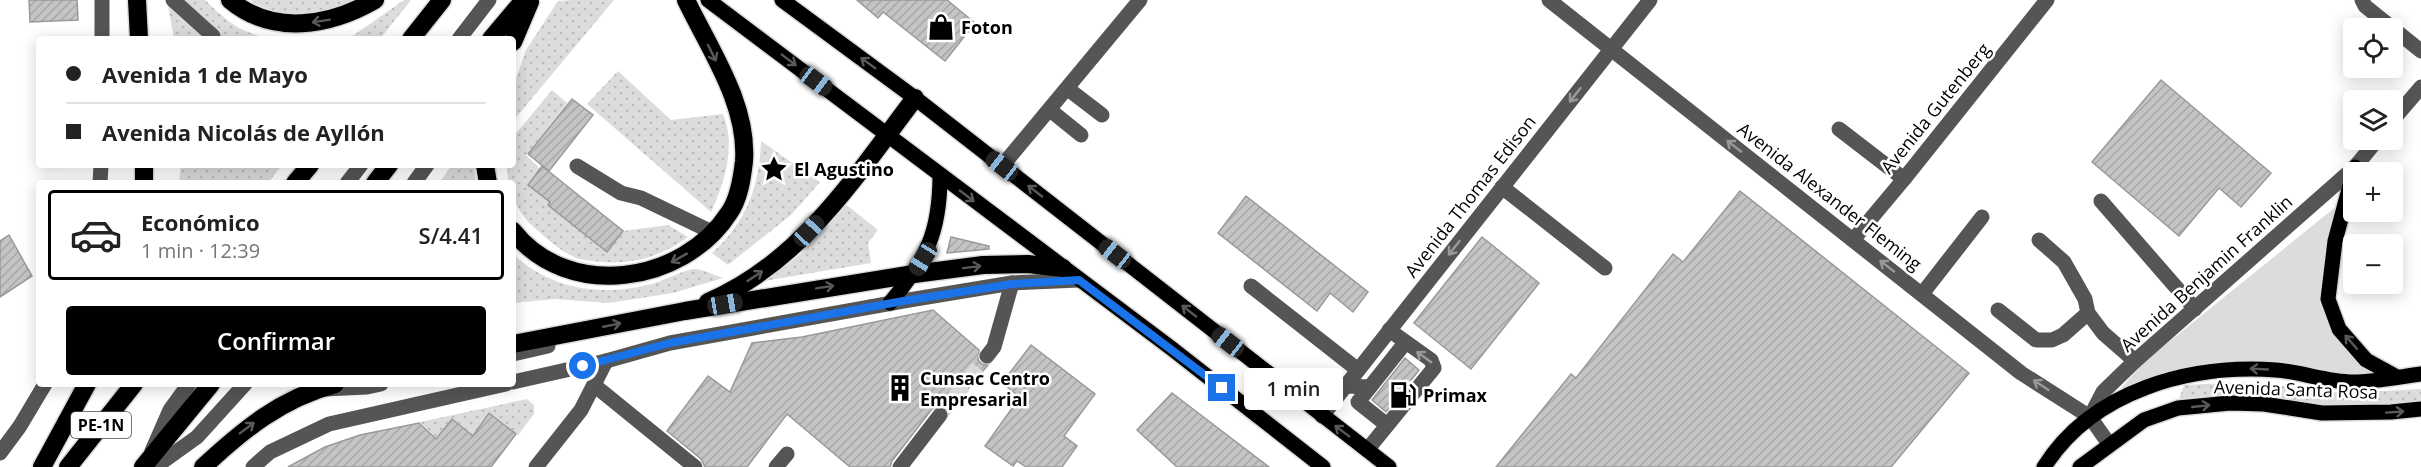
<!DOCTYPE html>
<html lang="es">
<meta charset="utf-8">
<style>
:root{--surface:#fff;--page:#f2f2f2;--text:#222;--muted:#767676;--line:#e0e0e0;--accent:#000}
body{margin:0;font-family:"Open Sans",sans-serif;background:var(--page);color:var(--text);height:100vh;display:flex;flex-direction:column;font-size:22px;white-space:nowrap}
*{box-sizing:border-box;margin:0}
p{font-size:20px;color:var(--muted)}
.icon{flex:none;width:33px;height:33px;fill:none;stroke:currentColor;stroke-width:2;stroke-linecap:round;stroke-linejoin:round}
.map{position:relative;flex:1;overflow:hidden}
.details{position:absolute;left:36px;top:180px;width:480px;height:207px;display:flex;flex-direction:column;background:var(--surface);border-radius:6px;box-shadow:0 3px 15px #0003}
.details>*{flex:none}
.guide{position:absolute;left:36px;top:36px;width:480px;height:132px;border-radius:6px;box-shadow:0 3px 15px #0003;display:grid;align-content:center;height:132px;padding:0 30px;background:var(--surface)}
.tools{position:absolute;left:2343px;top:18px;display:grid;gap:12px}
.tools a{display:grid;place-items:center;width:60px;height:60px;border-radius:6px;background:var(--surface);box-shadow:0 3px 15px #0003;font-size:30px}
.end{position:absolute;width:27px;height:27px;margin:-14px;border:8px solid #1a73e8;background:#fff;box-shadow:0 0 0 3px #fff}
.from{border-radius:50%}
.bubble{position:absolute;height:42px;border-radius:6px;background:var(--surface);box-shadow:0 3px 15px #0003;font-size:20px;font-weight:600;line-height:42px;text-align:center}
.car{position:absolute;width:18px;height:36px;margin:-18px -9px;border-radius:8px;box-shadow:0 0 4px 2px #0007;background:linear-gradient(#222 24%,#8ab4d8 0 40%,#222 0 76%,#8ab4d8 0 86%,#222 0)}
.guide b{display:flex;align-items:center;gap:21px;height:57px;font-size:22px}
.guide b+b{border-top:2px solid var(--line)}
.guide i{width:15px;height:15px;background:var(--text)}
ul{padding:10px 0 0;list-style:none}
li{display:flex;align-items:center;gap:18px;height:90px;margin:0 12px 9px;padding:0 18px;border:3px solid transparent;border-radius:6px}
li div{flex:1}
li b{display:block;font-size:22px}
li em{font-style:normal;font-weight:600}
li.on{border-color:var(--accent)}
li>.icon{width:54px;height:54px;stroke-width:1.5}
.cta{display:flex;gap:12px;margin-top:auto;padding:12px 30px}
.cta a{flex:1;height:69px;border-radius:6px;background:var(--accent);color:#fff;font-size:24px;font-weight:600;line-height:69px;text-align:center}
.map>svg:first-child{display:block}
</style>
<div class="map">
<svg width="2421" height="467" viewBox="0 0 2421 467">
<defs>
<pattern id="grass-dots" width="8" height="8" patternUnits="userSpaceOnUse" patternTransform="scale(1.5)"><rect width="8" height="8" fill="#dcdcdc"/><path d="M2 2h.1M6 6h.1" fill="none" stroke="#bbb" stroke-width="1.8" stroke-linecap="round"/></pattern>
<pattern id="building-hatch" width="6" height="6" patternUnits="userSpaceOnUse" patternTransform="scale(1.5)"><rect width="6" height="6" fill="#c4c4c4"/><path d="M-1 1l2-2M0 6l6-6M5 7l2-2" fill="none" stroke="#a7a7a7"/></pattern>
</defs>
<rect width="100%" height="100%" fill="#fff"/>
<g fill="url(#grass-dots)">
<path d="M167,0H205C229,23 239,32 272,39H174Z"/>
<path d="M250,0H356C324,16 281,21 250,0Z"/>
<path d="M404,0H411L380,39H334L354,35Z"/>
<path d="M573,0H614L513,121V88L526,50L558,1Z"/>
<path d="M618,71L671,120L723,114C736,146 725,182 711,212L587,104Z"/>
<path d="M552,90L567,103L526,155L540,169L528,185L550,202L548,205L623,231L668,225L688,237C659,258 629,266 593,261C587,260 580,260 574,257C561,251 548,240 537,230C522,217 513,204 513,183H508L507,165H513V137Z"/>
<path d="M761,141L820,182L792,214L728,265L712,253C746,223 760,185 761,141Z"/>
<path d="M181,165H282L268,183H179Z"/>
<path d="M452,165H474L476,183H439Z"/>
<path d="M844,203L878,230L868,243L871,263L764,281C801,258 819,237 844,203Z"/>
<path d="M513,254C552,290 601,297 652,284C663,281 687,268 696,269C705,270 714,275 723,278L673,293L609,303L555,299L513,303Z"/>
<path d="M2247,382L2341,393L2421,389V403L2367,410L2239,393L2179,399L2184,385Z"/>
<path d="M527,399L534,405V414L518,435L489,412L473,436L452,418L436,438L420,422Z"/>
</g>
<path fill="#dcdcdc" d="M2338,205L2334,330L2389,376L2352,380L2250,362L2116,394L2144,362Z"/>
<g fill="url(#building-hatch)" stroke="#999" stroke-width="1.5">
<path d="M29,0H77L78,20L30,22Z"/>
<path d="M857,0H947L975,23L945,61L883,12L878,18Z"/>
<path d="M2161,80L2271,173L2241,207L2219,188L2179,236L2092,162Z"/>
<path d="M572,99L593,115L549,171L528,154Z"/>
<path d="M542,166L623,231L607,252L548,205L550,202L528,185Z"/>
<path d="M1740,191L1969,373L1891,467H1496L1571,374L1576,378L1673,254L1683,262Z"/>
<path d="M1246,196L1368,292L1353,312L1330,293L1317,311L1218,233Z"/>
<path d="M9,235L32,276L0,297V241Z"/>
<path d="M951,237L989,246V249L947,253Z"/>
<path d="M1482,237L1539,283L1471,369L1414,323Z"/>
<path d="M933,310L979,350L978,360L982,364L988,365L949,411L941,405L932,409L892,461L890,467H850L787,414L747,467H705L701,459L667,431L708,376L730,392L752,343L802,337Z"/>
<path d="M1031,345L1095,394L1064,436L1077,446L1062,467H1026L1017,461L1013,466L985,446L1020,397L1002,383Z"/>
<path d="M1405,358L1419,370L1386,412L1372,400Z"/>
<path d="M1172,393L1269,467H1177L1137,430Z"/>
<path d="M489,413L516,434L491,467H288L325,447L360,435L419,423L436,439L452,419L473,436Z"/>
</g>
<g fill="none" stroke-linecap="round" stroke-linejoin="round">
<path stroke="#d9d9d9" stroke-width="15" stroke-dasharray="15 8" stroke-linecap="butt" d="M940,415L987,356"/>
<defs>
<g id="major">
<path d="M708,0L1171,348L1323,467"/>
<path d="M782,0L915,98L1389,467"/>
<path d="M2355,167L2335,241L2328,299L2339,329L2366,360L2397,377"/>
<path d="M890,303C926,259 940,234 940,175"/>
<path d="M2044,467C2093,390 2190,364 2276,370C2302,372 2327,382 2353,382C2375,382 2399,377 2421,374"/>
<path d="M2080,467L2144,420L2178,408L2230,403L2264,404L2322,413L2391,412L2421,409"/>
</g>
<g id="highway">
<path d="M137,0L139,39"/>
<path d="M230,0C273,36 330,26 375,0"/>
<path d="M411,39L442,0"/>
<path d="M491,39L524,0"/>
<path d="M513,42L530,2"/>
<path d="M485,165L488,183"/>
<path d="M144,183V165"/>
<path d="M295,183L310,165"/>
<path d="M375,183L389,165"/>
<path d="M513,231C568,301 683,284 729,213C739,199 742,179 744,161C748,104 710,50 686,0"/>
<path d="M708,302C801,263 857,174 915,98"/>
<path d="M513,344L685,311L914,274L983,265L1028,264L1063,268"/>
<path d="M42,467L87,384"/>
<path d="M68,467L134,384"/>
<path d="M143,467L211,384"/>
<path d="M203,467C243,430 280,399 335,384"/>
</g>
</defs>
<use href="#major" stroke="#dbdbdb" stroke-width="18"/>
<use href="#highway" stroke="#dbdbdb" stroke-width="21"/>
<g stroke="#555" stroke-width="15">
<path d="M102,0V39"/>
<path d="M173,0L213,36V39"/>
<path d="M1549,0L2021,373L2090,417L2109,444"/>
<path d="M2362,0L2365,6L2421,51"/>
<path d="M459,39L489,0"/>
<path d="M1068,89L1102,115"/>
<path d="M1050,110L1081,135"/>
<path d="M2392,121L2421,87"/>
<path d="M1839,129L1904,179"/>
<path d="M577,166L621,193L641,198L714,233"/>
<path d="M1002,166L1140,0"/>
<path d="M100,183L101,165"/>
<path d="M347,183L361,165"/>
<path d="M414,183L427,165"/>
<path d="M1502,187L1605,268"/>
<path d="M2101,201L2195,309"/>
<path d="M1853,240L1904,179L2047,0"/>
<path d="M2039,240L2064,262L2085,299L2088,313L2103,333L2135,361"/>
<path d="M1251,286L1358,370"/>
<path d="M1922,294L1982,217"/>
<path d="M1998,310L2036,340H2052L2063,335L2088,313"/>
<path d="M513,354L548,346"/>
<path d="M987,356L994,347L1012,283"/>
<path d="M513,382L606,361L670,343L909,300L1012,283L1079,280"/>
<path d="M594,385L695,467"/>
<path d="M1346,386L1370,387L1405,343"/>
<path d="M1370,387L1358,402L1387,425"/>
<path d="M324,389L367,387L381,384"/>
<path d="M1322,416L1650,0"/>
<path d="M2090,417L2103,392L2135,361L2355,167L2377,140"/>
<path d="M1367,450L1434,368L1431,360L1389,330"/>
<path d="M152,451L170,410L189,384"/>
<path d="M0,453L20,426L45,384"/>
<path d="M155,467L197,437L245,384"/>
<path d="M253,467L270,452L329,424L506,384"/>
<path d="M536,467L581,410L606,361"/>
<path d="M776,467L787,454"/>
<path d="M900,467L940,415"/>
</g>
<use href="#major" stroke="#000" stroke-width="15"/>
<use href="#highway" stroke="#000" stroke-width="18"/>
</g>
<defs><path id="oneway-shaft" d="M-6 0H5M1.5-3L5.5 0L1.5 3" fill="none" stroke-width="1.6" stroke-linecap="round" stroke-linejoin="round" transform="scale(1.5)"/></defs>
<g stroke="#595959">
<use href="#oneway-shaft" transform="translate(321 21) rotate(171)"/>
<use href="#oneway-shaft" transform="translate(712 53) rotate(64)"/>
<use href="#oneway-shaft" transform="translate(789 60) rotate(37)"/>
<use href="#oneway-shaft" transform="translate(868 63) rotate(-144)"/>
<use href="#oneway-shaft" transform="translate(1035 191) rotate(-142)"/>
<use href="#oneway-shaft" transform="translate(967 196) rotate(37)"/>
<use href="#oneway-shaft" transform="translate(679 258) rotate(151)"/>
<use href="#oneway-shaft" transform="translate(972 267) rotate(-7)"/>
<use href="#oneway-shaft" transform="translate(755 276) rotate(-33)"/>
<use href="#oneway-shaft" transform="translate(825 287) rotate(-9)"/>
<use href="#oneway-shaft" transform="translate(1189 311) rotate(-142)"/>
<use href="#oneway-shaft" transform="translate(612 325) rotate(-11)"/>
<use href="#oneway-shaft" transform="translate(2351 342) rotate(-131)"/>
<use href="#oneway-shaft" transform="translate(2259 369) rotate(-177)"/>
<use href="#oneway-shaft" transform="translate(2201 406) rotate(-6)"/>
<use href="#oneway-shaft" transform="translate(2395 412) rotate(-4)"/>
<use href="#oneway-shaft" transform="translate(247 428) rotate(-37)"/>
<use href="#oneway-shaft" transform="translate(1342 431) rotate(-143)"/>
</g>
<g stroke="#999">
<use href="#oneway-shaft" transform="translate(1575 95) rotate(128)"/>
<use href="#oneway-shaft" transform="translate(1734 146) rotate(-142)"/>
<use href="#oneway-shaft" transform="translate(1454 248) rotate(128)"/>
<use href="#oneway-shaft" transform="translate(1887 266) rotate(-142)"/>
<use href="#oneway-shaft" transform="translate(1424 357) rotate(-144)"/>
<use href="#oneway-shaft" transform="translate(2041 385) rotate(-147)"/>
</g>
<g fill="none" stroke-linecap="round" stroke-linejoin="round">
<path stroke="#1a73e8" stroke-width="8" d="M583,366L670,343L909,300L1012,284L1079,280L1222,388"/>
</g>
<defs>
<symbol id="shop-bare" viewBox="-9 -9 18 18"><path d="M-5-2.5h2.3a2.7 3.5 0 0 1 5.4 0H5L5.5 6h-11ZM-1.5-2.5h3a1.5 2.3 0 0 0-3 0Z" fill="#000" stroke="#fff" stroke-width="2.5" paint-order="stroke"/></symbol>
<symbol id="sight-bare" viewBox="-9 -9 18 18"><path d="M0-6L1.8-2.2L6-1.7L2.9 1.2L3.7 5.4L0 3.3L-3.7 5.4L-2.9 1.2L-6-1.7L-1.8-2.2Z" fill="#000" stroke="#fff" stroke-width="2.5" paint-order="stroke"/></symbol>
<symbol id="building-bare" viewBox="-9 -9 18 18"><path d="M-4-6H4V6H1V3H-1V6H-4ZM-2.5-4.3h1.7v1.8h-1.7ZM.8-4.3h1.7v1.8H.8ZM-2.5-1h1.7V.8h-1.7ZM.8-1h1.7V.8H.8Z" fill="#000" stroke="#fff" stroke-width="2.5" paint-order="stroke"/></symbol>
<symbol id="fuel-bare" viewBox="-9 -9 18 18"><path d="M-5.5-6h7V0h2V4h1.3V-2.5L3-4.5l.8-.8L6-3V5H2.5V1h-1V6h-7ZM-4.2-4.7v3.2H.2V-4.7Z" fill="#000" stroke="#fff" stroke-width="2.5" paint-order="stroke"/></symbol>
</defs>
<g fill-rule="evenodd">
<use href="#shop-bare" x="922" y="8" width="38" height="38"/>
<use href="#sight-bare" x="755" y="150" width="38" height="38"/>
<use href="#building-bare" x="881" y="369" width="38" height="38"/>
<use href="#fuel-bare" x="1384" y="376" width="38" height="38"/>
</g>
<g text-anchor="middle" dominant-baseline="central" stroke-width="5" stroke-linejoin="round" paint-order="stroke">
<rect fill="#fff" stroke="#4c4c4c" stroke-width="1.5" x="71" y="412" width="60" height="26" rx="4.5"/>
<g font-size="16" font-weight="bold" fill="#000">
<text x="101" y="425">PE-1N</text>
</g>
<g font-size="18" font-weight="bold" fill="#000" stroke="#fff" text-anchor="start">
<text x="961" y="27">Foton</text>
<text x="794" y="169">El Agustino</text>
<text x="920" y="378">Cunsac Centro<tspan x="920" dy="21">Empresarial</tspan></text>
<text x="1423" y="395">Primax</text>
</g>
<g font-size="18" fill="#000" stroke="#fff">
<text transform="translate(1935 108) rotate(-51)">Avenida Gutenberg</text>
<text transform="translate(1470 196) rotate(-52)">Avenida Thomas Edison</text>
<text transform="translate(1830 196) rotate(38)">Avenida Alexander Fleming</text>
<text transform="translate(2206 273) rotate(-42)">Avenida Benjamin Franklin</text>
<text transform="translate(2296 389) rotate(2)">Avenida Santa Rosa</text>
</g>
</g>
</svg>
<div class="tools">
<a><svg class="icon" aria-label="locate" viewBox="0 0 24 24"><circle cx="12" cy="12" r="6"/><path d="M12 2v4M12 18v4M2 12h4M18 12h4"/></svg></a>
<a><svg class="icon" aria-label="layers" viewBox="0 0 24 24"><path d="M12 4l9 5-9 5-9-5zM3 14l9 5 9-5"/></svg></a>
<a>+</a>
<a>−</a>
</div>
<i class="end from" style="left:583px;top:366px"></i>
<i class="end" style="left:1222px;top:388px"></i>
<div class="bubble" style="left:1244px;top:368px;width:99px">1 min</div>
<i class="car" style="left:816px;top:81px;rotate:127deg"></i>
<i class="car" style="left:1002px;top:166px;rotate:308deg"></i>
<i class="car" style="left:809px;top:231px;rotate:43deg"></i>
<i class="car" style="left:1115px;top:254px;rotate:308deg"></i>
<i class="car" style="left:923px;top:259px;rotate:212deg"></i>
<i class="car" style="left:725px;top:304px;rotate:80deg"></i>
<i class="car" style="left:1228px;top:342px;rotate:308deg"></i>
<div class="guide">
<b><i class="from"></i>Avenida 1 de Mayo</b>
<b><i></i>Avenida Nicolás de Ayllón</b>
</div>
<section class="details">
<ul>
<li class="on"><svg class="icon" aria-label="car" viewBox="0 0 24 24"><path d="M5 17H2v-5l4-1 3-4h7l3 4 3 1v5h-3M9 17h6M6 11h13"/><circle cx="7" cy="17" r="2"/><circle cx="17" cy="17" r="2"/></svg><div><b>Económico</b><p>1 min · 12:39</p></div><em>S/4.41</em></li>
</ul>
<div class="cta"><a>Confirmar</a></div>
</section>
</div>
